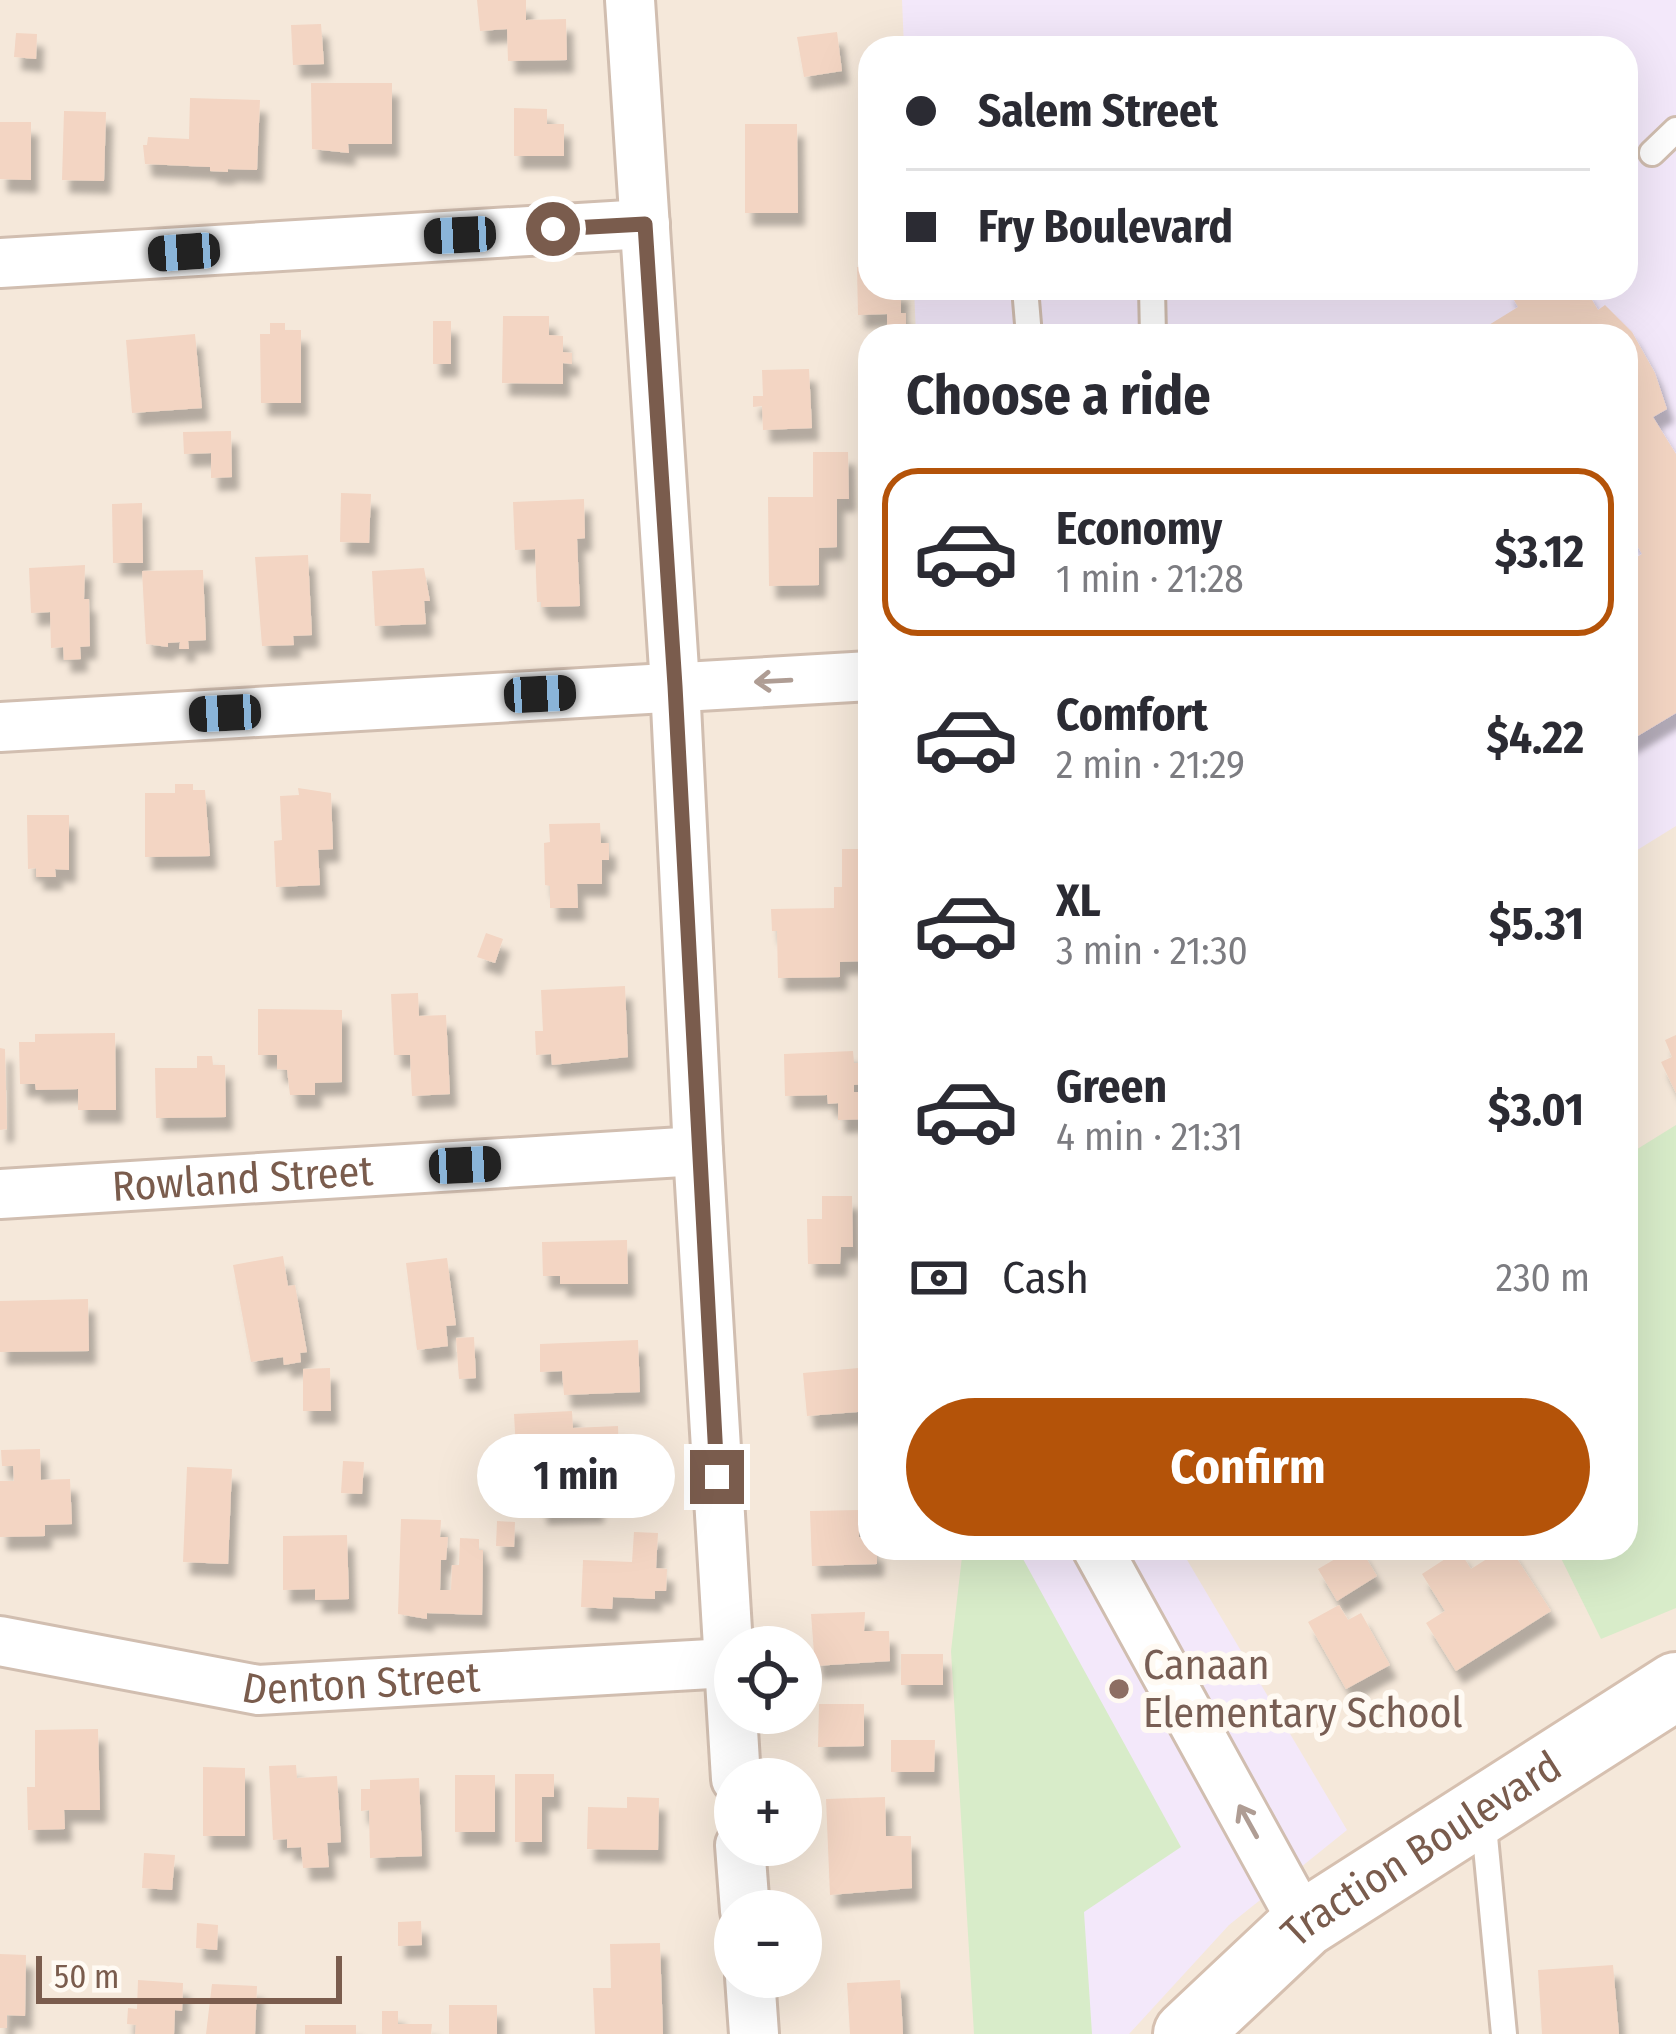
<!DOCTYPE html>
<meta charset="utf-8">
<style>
:root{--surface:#fff;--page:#f7f7f7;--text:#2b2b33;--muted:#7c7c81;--line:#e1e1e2;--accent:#b45309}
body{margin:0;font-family:"Fira Sans Condensed",sans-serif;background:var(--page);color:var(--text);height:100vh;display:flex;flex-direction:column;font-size:45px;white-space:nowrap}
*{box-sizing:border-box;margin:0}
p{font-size:39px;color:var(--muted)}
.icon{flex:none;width:66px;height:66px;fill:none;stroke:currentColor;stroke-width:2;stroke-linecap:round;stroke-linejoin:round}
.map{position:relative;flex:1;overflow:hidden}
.sheet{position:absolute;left:858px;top:324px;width:780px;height:1236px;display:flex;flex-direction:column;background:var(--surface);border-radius:36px;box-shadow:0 12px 48px #0002}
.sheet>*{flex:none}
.banner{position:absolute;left:858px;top:36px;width:780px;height:264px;border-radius:36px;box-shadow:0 12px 48px #0002;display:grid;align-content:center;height:264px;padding:0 48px;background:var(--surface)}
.fabs{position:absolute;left:714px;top:1626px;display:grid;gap:24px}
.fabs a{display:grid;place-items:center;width:108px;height:108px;border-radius:50%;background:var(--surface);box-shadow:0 12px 48px #0002;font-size:60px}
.scale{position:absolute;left:36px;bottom:30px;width:306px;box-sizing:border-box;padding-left:12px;border:6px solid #7a5c4d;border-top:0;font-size:33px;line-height:42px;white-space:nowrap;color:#7a5c4d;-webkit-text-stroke:9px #fffaf3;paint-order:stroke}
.end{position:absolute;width:54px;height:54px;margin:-27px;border:15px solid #7a5c4d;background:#fff;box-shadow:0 0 0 6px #fff}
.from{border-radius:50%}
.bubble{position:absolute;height:84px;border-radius:42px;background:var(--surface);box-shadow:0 12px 48px #0002;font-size:39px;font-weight:700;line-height:84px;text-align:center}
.car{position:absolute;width:36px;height:72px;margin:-36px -18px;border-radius:15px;box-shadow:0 0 9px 3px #0007;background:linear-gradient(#222 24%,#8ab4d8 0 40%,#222 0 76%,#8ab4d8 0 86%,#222 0)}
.banner b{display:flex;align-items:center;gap:42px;height:114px;font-size:45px}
.banner b+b{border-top:3px solid var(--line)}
.banner i{width:30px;height:30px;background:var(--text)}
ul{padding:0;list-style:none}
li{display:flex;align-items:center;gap:36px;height:168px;margin:0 24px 18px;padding:0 24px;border:6px solid transparent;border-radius:36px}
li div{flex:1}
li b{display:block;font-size:45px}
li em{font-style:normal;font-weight:700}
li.active{border-color:var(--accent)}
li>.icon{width:108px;height:108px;stroke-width:1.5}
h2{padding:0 48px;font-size:54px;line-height:144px}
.pay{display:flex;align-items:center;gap:30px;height:132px;padding:0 48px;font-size:45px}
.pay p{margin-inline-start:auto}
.button{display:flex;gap:24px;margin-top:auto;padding:24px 48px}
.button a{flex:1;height:138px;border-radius:72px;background:var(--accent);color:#fff;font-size:48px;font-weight:700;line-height:138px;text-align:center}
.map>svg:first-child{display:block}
</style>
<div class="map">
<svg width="1676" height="2034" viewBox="0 0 1676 2034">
<defs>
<filter id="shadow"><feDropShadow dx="7" dy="13" stdDeviation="3" flood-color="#0004"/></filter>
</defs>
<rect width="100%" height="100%" fill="#fdf6ec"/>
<path fill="#f5e8da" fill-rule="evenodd" d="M0,0H1676V2034H0ZM870,48H1626V288H870ZM870,336H1626V1548H870ZM735,1647H801V1713H735ZM735,1779H801V1845H735ZM735,1911H801V1977H735Z"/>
<g fill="#f3e8fa">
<path d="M902,0H1676V826L1626,857V336H916L914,288H1626V48H904Z"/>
<path d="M968,1548H1180L1347,1830L1229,1925L1129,2034H989Z"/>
</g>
<g fill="#d8ecc9">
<path d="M1676,1125V1608L1601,1639L1556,1548H1626V1156Z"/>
<path d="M963,1548H1017L1181,1847L1084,1912L1092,2034H974L951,1651Z"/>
</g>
<g fill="#f3d5c3" filter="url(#shadow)">
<path d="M477,0H526V20L566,19L567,60L508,61L507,29L480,31Z"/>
<path d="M321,24L324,64L293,65L291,25Z"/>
<path d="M837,32L842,71L804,77L797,37Z"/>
<path d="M16,33L37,34L36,59L14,57Z"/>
<path d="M311,83H392V144H348L349,153L312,149Z"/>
<path d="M190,98L260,100L257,170L228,169V172L210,171V167L145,164L143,145H147L148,137L189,139Z"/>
<path d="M514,108L547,109V124H564V156H514Z"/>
<path d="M64,111L106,112L104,181L62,180Z"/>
<path d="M0,122H31V180L0,179Z"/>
<path d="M745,124H797L798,213H745Z"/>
<path d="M857,267H870V288H901V313H906V327L887,328V314L858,315Z"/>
<path d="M1507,288H1585L1598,310L1605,305L1632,332L1655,373L1667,409L1653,417L1676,454V713L1626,743V563L1642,554L1626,527V336H1471L1518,307Z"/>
<path d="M503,316H549V335L563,336V352L572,353V364L563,363V384L502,383Z"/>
<rect x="433" y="321" width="18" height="43"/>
<path d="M270,323H285V330H301V403H261L260,334H270Z"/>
<path d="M195,334L202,408L132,413L126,340Z"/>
<path d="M809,369L812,428L763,430L762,406L753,407V396H763L762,370Z"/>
<path d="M861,397H870V446H865Z"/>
<path d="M231,431L232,477L211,478V453L184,454L183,432Z"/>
<path d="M813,452H848L849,499H837V547L819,548V585L769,586L768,497H813Z"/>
<path d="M341,493L371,494L369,543L340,542Z"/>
<path d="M584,499L585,538L577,539L580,606L541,607V602H537L535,549L515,550L513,502Z"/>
<path d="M142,503L143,563H113L112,504Z"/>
<path d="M308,555L312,635L293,636L294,645L262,646L255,557Z"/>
<path d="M85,565L84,599H89L90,646L80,647L81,659L64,660L63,647L51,648L50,612L31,613L29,568Z"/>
<path d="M424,568L430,601H424L426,624L375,626L372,571Z"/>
<path d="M203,570L206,640L188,641L189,649H179L180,642L168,643V647L146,644L142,571Z"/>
<path d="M175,784H193V790H205L210,856L145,857V793H175Z"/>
<path d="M298,788L331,793L333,849L318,850L320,885L276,887L274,841L282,840L280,796L299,795Z"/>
<path d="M27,815H69V870L55,869L56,877H36V868L28,869Z"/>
<path d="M600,823L601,843H609V860H602V884H577L578,908H550V886L545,885L544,843L550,842L549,824Z"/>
<path d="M842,849H870V890H859L862,914H870V944H865L864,961L840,962V977L778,978L777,931H772L771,909L834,908V887H842Z"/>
<path d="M486,933L503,939L495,963L477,957Z"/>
<path d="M625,986L628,1057L552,1065L551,1054L536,1055L535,1031H543L541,990Z"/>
<path d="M418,993L419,1016L446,1015L450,1094L412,1096L410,1055H394L391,994Z"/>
<path d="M258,1009L342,1010V1082L315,1083V1095H290L287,1070L277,1069V1055H258Z"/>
<path d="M115,1033L116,1110H78V1089L36,1090L35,1084H20L19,1042H35V1034Z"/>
<path d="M1676,1035V1093L1661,1062L1672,1057L1665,1040Z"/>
<path d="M0,1048L5,1049L7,1129L0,1130Z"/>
<path d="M853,1051L854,1063H865V1084L854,1085V1092H870V1119L838,1120V1103L828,1104L827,1095L785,1096L784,1054Z"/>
<path d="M197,1056H212L213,1065H225L226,1117L156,1118L155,1068H197Z"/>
<path d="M822,1196H852L853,1247H841L840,1264H808L807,1219H822Z"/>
<path d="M627,1240L628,1284H560V1276H543L542,1242Z"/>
<path d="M283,1256L288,1286L295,1285L307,1352L300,1353L301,1362L284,1365L283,1357L251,1362L233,1265Z"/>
<path d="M447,1258L456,1325L446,1326L448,1346L417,1350L406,1263Z"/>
<path d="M88,1299L89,1351L0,1352V1301Z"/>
<path d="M474,1337L476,1378L459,1379L456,1338Z"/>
<path d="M638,1340L640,1392L564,1395L562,1371L540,1372V1344Z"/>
<path d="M870,1367V1411L807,1416L803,1373Z"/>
<path d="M330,1368L331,1411H303V1369Z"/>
<path d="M572,1411L573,1428L618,1426L619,1454H604L605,1477L577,1478L578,1487L536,1489L534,1448L516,1449L514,1414Z"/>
<path d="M40,1449L41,1480L70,1479L72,1524L45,1525V1536L0,1537V1481H14L13,1466H2L1,1450Z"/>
<path d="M343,1461L364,1462L362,1494L341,1493Z"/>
<path d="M187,1467L232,1469L228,1564L183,1562Z"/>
<path d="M596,1489L597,1510L540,1512L539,1491Z"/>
<path d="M859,1510V1537H870V1548H877V1564L812,1566L810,1511Z"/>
<path d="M401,1519L441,1520L440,1537H448L446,1560H441L440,1590H451L452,1565H459L460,1538L479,1539V1550H483L482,1615L427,1613V1619L398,1614Z"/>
<path d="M497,1521L515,1522L514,1547L496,1546Z"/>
<path d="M634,1532L658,1533L656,1568L667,1569L666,1591H655V1599L613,1597L612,1609L581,1607L583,1560L632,1562Z"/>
<path d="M347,1535L349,1599L315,1600V1589L283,1590V1536Z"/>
<path d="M1354,1548H1360L1377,1576L1337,1601L1318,1569Z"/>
<path d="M1504,1548H1510L1551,1611L1456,1671L1426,1623L1445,1611L1422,1574L1459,1550L1471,1569Z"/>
<path d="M1339,1605L1348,1620L1361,1613L1390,1665L1346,1689L1308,1622Z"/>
<path d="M865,1612L864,1631H889L890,1661L815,1666L811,1614Z"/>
<rect x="901" y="1654" width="42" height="31"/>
<path d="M819,1704H864V1746L818,1747Z"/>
<path d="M98,1729L100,1810H64L65,1829L28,1830L27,1787H35V1730Z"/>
<path d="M891,1740H935L934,1772H891Z"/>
<path d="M296,1765L297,1778L337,1776L341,1842L327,1843L329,1867L303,1868L301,1847L287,1848V1839L273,1840L269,1766Z"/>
<path d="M203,1767L245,1768V1836H203Z"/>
<path d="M515,1774H554V1797H542V1842H515Z"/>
<rect x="455" y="1775" width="40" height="57"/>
<path d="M419,1778L422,1856L370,1858L369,1810L361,1811V1789H370V1780Z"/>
<path d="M627,1797L659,1798L658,1850L587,1849L588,1807L627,1808Z"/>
<path d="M885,1797L886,1836H911L912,1888L830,1895L826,1799Z"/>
<path d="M144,1853L175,1855L172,1890L142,1888Z"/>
<path d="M421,1921L422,1945L398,1946V1922Z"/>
<path d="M197,1923L218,1925L217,1950L196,1948Z"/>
<path d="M660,1943L663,2034H595L593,1988H611L610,1944Z"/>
<path d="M0,1954L26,1955L25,2016L7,2015V2028H0Z"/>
<path d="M1613,1965L1619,2034H1542L1538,1970Z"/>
<path d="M138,1980L183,1983L182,2011L175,2010L174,2034H135L136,2025L127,2024L128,2008L137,2009Z"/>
<path d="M900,1980L903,2034H850L847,1983Z"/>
<path d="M212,1984L257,1986L255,2034H206Z"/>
<rect x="449" y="2005" width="48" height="29"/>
<path d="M382,2011H398V2024H432L431,2034H382Z"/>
<rect x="305" y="2025" width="51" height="9"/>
</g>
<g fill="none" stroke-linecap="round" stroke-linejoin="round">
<defs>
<g id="lane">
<path d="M1652,153L1676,130"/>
<path d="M1025,288L1029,336"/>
<path d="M1152,288L1153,336"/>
<path d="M1483,1816L1504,2034"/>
</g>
<g id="street">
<path d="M630,0L675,685L698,1151L736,1779"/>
<path d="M0,263L645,224"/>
<path d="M0,727L870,676"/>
<path id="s1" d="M0,1194L698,1151"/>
<path d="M1097,1548L1304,1924"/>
<path id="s2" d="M0,1641L258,1690L728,1663"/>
<path d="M740,1845L745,1911"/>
<path d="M750,1977L754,2034"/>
</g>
<g id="secondary">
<path id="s3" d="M1187,2034L1304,1924L1676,1686"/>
</g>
</defs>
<use href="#lane" stroke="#d1beb0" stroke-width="30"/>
<use href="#street" stroke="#d1beb0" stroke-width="54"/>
<use href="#secondary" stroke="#d6c0b0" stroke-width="72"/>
<use href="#lane" stroke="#fff" stroke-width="24"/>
<use href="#street" stroke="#fff" stroke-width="48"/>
<use href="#secondary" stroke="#fff" stroke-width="66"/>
</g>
<defs><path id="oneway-shaft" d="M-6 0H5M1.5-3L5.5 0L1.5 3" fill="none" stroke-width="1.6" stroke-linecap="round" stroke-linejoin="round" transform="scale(3)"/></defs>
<g stroke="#af9d94">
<use href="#oneway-shaft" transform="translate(773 681) rotate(177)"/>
<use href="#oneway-shaft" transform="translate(1248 1821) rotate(-119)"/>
</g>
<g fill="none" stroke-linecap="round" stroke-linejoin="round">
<path stroke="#7a5c4d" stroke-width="15" d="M553,229L645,224L675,686L717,1477"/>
</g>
<circle fill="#8d6e63" stroke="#fffaf3" stroke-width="4.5" cx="1119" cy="1689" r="12"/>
<g text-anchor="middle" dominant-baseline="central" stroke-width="12" stroke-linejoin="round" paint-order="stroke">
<g font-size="42" fill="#7a5c4d" stroke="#fffaf3">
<text stroke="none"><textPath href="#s1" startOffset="243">Rowland Street</textPath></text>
<text stroke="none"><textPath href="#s2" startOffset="366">Denton Street</textPath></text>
<text stroke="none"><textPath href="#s3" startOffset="300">Traction Boulevard</textPath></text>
</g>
<g font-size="42" fill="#785e54" stroke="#fffaf3" text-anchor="start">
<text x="1143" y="1665">Canaan<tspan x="1143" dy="48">Elementary School</tspan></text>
</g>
</g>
</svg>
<div class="fabs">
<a><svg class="icon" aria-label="locate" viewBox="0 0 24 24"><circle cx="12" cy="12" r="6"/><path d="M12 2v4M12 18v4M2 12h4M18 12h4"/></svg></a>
<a>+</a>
<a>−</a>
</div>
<div class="scale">50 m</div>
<i class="end from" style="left:553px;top:229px"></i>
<i class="end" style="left:717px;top:1477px"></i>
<div class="bubble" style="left:477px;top:1434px;width:198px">1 min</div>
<i class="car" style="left:460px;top:235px;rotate:267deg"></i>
<i class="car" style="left:184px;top:252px;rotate:266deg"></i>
<i class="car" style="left:540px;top:694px;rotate:87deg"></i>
<i class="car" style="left:225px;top:713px;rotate:267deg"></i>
<i class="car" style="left:465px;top:1165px;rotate:87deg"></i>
<div class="banner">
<b><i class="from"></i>Salem Street</b>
<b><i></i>Fry Boulevard</b>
</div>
<section class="sheet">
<h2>Choose a ride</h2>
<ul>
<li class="active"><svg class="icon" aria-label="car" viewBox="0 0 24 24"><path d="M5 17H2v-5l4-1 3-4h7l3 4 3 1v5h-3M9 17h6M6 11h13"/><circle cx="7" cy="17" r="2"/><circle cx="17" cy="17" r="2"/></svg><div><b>Economy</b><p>1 min · 21:28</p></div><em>$3.12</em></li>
<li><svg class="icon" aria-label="car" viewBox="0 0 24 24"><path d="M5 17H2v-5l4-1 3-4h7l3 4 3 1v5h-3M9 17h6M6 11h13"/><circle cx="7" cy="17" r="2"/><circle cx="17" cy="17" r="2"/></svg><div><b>Comfort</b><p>2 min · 21:29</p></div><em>$4.22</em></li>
<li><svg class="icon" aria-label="car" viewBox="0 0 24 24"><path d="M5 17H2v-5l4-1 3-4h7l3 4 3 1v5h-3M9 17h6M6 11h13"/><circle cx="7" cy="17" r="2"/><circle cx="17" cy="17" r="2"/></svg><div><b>XL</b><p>3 min · 21:30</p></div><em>$5.31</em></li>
<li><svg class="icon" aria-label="car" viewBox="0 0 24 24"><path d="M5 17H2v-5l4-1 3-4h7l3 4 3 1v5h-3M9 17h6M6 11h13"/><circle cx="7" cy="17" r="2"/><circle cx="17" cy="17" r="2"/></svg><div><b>Green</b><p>4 min · 21:31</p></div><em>$3.01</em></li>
</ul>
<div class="pay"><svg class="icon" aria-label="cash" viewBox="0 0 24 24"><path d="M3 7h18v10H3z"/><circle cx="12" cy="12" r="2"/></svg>Cash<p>230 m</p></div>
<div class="button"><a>Confirm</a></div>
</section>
</div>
